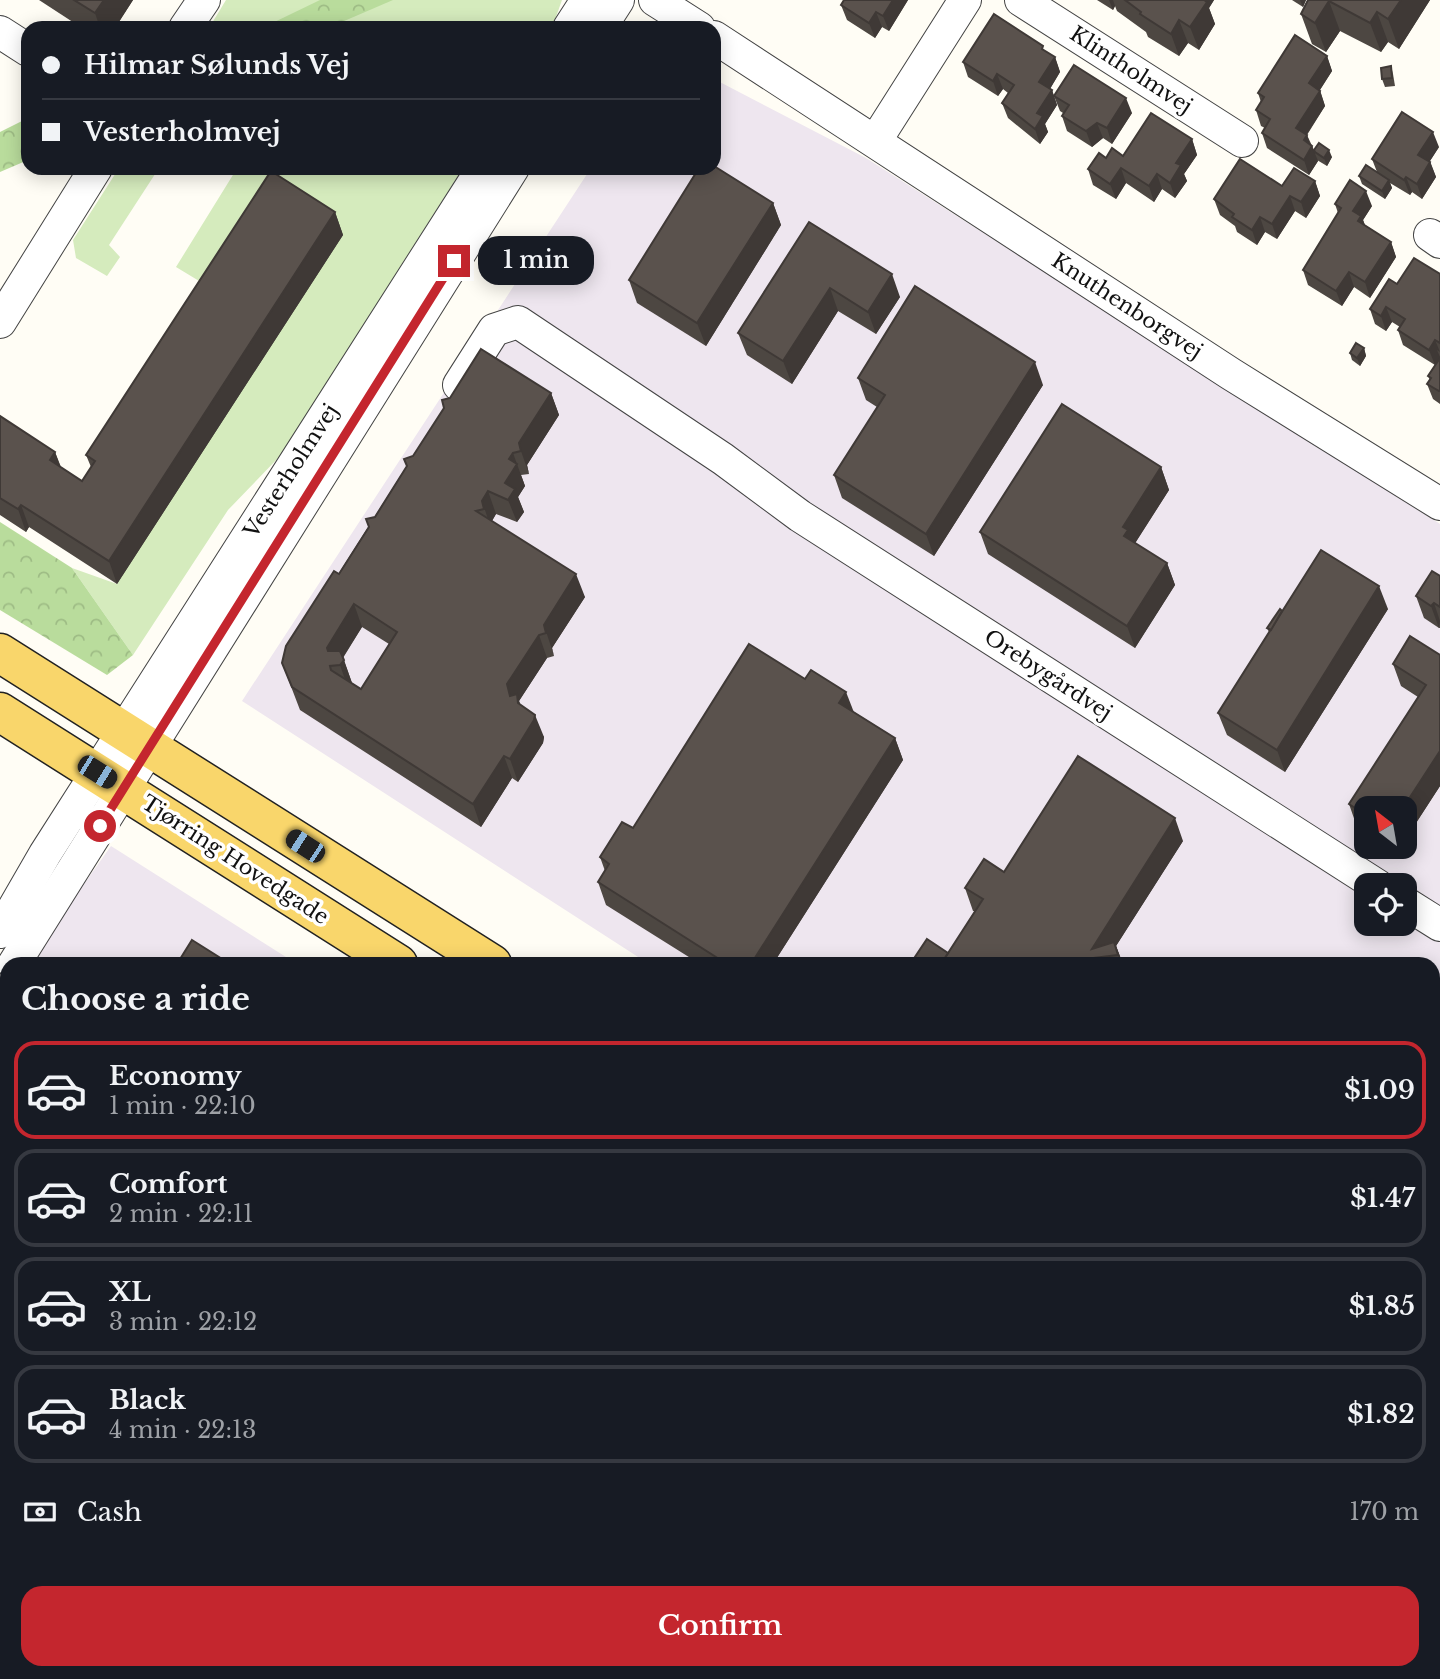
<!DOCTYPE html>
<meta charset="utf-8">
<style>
:root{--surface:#171b24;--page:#242831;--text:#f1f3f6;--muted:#9ea1a6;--line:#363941;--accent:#c4262e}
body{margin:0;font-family:"Libre Baskerville",serif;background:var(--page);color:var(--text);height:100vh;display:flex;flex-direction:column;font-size:26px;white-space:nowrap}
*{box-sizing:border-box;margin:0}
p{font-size:23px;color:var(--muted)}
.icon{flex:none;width:38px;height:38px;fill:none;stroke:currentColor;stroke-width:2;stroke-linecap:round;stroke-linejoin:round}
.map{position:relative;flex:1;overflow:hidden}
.drawer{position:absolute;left:0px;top:957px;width:1440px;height:723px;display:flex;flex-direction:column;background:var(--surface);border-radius:21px 21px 0 0;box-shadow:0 4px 18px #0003}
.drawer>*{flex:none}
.guide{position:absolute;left:21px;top:21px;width:700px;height:154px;border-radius:21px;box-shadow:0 4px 18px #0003;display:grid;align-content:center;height:154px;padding:0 21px;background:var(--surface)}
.needle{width:46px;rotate:329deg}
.controls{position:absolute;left:1354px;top:796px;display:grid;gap:14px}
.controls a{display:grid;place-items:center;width:63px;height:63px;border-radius:14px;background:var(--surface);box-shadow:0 4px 18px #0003;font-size:35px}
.end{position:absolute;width:32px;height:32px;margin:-16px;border:9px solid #c4262e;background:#fff;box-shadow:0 0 0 4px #fff}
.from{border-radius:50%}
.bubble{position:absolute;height:49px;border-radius:21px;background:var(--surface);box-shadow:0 4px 18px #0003;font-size:23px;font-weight:600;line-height:49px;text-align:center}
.car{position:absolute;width:21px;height:42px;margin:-21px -10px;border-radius:9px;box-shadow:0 0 5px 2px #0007;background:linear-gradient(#222 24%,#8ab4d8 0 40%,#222 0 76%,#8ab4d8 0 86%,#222 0)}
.guide b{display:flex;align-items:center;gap:24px;height:66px;font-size:26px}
.guide b+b{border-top:2px solid var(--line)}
.guide i{width:18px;height:18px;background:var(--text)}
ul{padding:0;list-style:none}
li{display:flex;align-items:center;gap:21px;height:98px;margin:0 14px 10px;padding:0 7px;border:4px solid var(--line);border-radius:21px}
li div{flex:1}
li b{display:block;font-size:26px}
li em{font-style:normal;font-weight:600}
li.current{border-color:var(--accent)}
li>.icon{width:63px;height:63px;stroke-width:1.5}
h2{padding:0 21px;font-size:32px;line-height:84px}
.pay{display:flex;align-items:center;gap:18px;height:77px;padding:0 21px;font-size:26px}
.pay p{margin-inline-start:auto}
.button{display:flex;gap:14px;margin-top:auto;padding:14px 21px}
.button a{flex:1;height:80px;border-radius:21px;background:var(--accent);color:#fff;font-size:28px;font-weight:600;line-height:80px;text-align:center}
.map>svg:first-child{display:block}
</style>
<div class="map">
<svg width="1440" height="1679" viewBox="0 0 1440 1679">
<defs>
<pattern id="forest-crowns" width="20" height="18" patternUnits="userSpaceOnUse" patternTransform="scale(1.75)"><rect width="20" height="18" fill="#b9dc9c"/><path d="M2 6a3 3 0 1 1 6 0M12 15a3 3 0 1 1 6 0" fill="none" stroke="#9ebc85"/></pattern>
</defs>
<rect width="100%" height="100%" fill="#fffdf5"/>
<g fill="#eee6ef" fill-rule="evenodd">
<path d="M714,79L866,158L1440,524V1475L1433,1471V964H649L242,701L591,168H714ZM1367,808H1405V847H1367ZM1367,886H1405V924H1367Z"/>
<path d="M111,846L297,964H27Z"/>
<path d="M7,992V1056L0,1052V1002Z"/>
<path d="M972,1673H1420L1430,1679H982Z"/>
</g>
<g fill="#d5ebbd">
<path d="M226,0H562L552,28H209Z"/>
<path d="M119,168H159L109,245L120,257L107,276L76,258L73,240Z"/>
<path d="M234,168H463L280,456L228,510L133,655L72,568L117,584L214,290L176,267L236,170Z"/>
</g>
<g fill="url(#forest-crowns)">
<path d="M320,0H393L328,28H262Z"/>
<path d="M28,118V160L0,172V132Z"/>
<path d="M0,522L72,568L133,655L107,675L0,610Z"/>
</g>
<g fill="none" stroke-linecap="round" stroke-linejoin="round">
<defs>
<g id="minor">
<path d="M655,0L699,28"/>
<path d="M1021,0L1242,141"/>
<path d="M185,28L204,0"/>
<path d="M569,28L587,0"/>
<path d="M600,28L618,0"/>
<path d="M0,32L28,50"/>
<path d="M714,37L1231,374L1440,504"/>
<path d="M876,140L965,0"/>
<path d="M1430,235L1440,242"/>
<path d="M0,322L96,168"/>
<path d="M459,385L494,330L518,322L723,459L800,516L1378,886"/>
<path d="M1405,903L1440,925"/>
<path d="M0,932L45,854L483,168"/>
<path d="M14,964L513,168"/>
<path d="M0,1102L7,1107"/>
<path d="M0,1467L7,1456"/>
<path d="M0,1635L7,1640"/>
<path d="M60,1673L70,1679"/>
<path d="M915,1673L924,1679"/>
<path d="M1011,1679L1015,1673"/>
</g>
<g id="major">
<path d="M0,653L492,964"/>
<path d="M0,712L398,964"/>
<path d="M1433,1564L1440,1568"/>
<path d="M1433,1622L1440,1627"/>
</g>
</defs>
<use href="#minor" stroke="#444" stroke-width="34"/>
<use href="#major" stroke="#222" stroke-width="41"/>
<use href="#minor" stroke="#fff" stroke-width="32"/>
<use href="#major" stroke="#f9d66b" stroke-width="38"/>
</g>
<g fill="#4d4742" fill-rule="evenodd">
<path d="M39,0H133L115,28H82Z"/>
<path d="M843,0H908L889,31L882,27L875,38L847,20L841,5L843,1Z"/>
<path d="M1097,0H1214L1209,8L1215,24L1199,50L1188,43L1179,56L1148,37L1146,32L1117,11L1115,6L1113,10Z"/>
<path d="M1292,0H1306L1303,7Z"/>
<path d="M1308,0H1430L1399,49L1388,42L1381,52L1340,31L1326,52L1312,44L1301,14Z"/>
<path d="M1045,51L1055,57L1060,72L1050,89L1052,90L1057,105L1045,124L1048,132L1040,144L1008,118L1002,103L1008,93L1003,89L998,96L968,77L963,62Z"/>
<path d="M1327,56L1332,71L1320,90L1325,106L1307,135L1314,150L1332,157L1327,166L1317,160L1318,161L1309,175L1267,148L1262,133L1265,128L1261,126L1256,110L1261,102L1258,93Z"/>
<path d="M1391,66L1393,74L1395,86L1385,87L1382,79Z"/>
<path d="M1054,96L1132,113L1112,144L1103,138L1092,147L1067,131L1062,116L1063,113L1060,111Z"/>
<path d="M1192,139L1197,155L1184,174L1187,181L1175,198L1162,189L1154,202L1126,183L1116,199L1093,185L1088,169L1106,158L1123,156Z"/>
<path d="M1439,147L1430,161L1436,177L1422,199L1412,192L1410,195L1390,183L1392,188L1385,199L1362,184L1359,176L1377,172L1372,159Z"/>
<path d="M1315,181L1320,196L1306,218L1295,211L1277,239L1265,232L1257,245L1237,232L1235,226L1220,215L1214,199L1282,186Z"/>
<path d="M773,203L781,225L706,346L637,303L629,280Z"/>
<path d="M1335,204L1372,206L1363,220L1365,225L1391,242L1396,257L1370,298L1354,287L1342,306L1308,285L1303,270L1338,213Z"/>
<path d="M335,212L343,235L117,584L29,527L26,532L0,515V416L55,452L61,467L82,481L91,467L86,455Z"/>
<path d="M809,222L900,297L876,334L838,311L792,384L747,355L738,333Z"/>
<path d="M1440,274V358L1435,365L1403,345L1398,330L1400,327L1392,322L1386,331L1375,324L1370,309L1397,284Z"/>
<path d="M1364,348L1366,356L1360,366L1352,360L1350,353Z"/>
<path d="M1440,358V404L1433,399L1427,384L1430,380L1428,376Z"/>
<path d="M858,378L1043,385L934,556L842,498L834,475L877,407L866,400Z"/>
<path d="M551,393L559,415L527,465L529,474L521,475L525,486L518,497L524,512L517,522L496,514L492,521L585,597L552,648L554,656L547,658L519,701L521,706L544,737L543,743L518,782L512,778L481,827L300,710L282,663L413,456ZM362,627L389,644L361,689L352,683L343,658Z"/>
<path d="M1161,467L1169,490L1135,543L1167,563L1175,585L1135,648L988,554L980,532Z"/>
<path d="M1440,576V628H1439L1424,618L1416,596Z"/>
<path d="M1388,609L1285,772L1227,735L1218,713L1269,632L1267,628L1282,611Z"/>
<path d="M1440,655V786L1405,840V808H1367V833L1357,827L1349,804L1418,697L1401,686L1393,664Z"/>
<path d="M854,712L895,738L903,760L773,964H700L606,905L598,882L605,871L600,857L633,828Z"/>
<path d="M1183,841L1116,946L1123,964H915L913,960L948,953L975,911H973L965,888L1004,872Z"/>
<path d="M1389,847H1401L1397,853Z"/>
<path d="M7,1540V1590L0,1586V1550Z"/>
<path d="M133,1673H145L141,1679Z"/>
<path d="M331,1673H395L392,1679H367L359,1674L356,1679H333Z"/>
<path d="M448,1673H524L533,1679H454L448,1675Z"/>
<path d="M605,1673H640L636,1679H614Z"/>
</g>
<g fill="#3f3936">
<path d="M104,0H133L115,28H100L95,13Z"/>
<path d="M893,0H908L889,31L883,16Z"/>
<path d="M1109,0H1113L1115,6L1113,10Z"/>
<path d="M1197,0H1214L1209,8L1215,24L1199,50L1190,27Z"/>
<path d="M1300,0H1306L1303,7Z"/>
<path d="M1401,0H1430L1399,49L1388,19Z"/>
<path d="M1329,1L1340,31L1326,52L1315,23Z"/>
<path d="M876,12L882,27L875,38L869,23Z"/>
<path d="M1377,12L1388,42L1381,52L1370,23Z"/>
<path d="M1179,20L1188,43L1179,56L1171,34Z"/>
<path d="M1327,56L1332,71L1314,99L1309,83Z"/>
<path d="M1055,57L1060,72L1045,97L1039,82Z"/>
<path d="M997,74L1003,89L998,96L993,81Z"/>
<path d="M1052,90L1057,105L1045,124L1048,132L1040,144L1035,129L1037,113Z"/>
<path d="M1320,91L1325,106L1301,143L1296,128Z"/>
<path d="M1126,98L1132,113L1112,144L1107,128Z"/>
<path d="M1097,123L1103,138L1092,147L1086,131Z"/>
<path d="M1433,132L1439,147L1424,170L1418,155Z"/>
<path d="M1307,135L1311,147L1312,146L1318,161L1309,175L1304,160V140Z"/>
<path d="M1192,139L1197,155L1184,174L1187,181L1175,198L1170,183L1176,163Z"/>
<path d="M1329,150L1332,157L1327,166L1324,158Z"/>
<path d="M1430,162L1436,177L1422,199L1417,184Z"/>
<path d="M1121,168L1126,183L1116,199L1110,184Z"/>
<path d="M1157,174L1162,189L1154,202L1149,186Z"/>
<path d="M1406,177L1412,192L1410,195L1404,180Z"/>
<path d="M1389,180L1392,188L1385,199L1382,191Z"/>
<path d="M1315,181L1320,196L1306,218L1301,202Z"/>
<path d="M1366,191L1372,206L1363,220L1367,231L1363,236L1353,211Z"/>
<path d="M1290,196L1295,211L1277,239L1272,224Z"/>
<path d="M773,203L781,225L706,346L697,323Z"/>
<path d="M335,212L343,235L117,584L109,561Z"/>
<path d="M1260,217L1265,232L1257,245L1252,230Z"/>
<path d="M1391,242L1396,257L1370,298L1365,282Z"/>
<path d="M1349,272L1354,287L1342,306L1336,291Z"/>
<path d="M892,274L900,297L876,334L868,312Z"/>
<path d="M830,288L838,311L792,384L783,361Z"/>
<path d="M1386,307L1392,322L1386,331L1381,316Z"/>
<path d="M1435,340L1440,352L1437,350L1440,357L1435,365L1429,350Z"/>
<path d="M1364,348L1366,356L1360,366L1357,358Z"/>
<path d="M1035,362L1043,385L934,556L926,534Z"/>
<path d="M551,393L559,415L527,465L529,474L521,451L519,443Z"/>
<path d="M55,452L63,474L50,460Z"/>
<path d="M513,453L525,486L518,497L524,512L517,522L508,500L505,483L509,459Z"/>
<path d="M1161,467L1169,490L1134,545L1124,536L1123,527Z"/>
<path d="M488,491L496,514L490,524L492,531L482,501Z"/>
<path d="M21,505L29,527L26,532L18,509Z"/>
<path d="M1167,563L1175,585L1135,648L1127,626Z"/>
<path d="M576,574L585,597L552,648L554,656L544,625Z"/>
<path d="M1379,586L1388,609L1285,772L1277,750Z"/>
<path d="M1434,603L1440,621L1439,628L1431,606Z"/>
<path d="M354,604L362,627L338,665L333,666L327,648Z"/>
<path d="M539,635L547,658L519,701L525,716L510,696L507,684Z"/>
<path d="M344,660L352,683L348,688L340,665Z"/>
<path d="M846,692L855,715L839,703Z"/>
<path d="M535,715L544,737L543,743L518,782L510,759Z"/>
<path d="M895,738L903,760L773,964H751Z"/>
<path d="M1440,751V786L1405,840V808H1403Z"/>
<path d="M504,756L512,778L481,827L473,804Z"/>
<path d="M1175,818L1183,841L1116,946L1123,964H1121L1118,955L1092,949Z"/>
<path d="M1395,847H1401L1397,853Z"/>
<path d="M7,1285V1309L1,1319L0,1296Z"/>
<path d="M1440,1318V1354L1433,1365V1329Z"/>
<path d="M139,1673H145L141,1679Z"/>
<path d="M345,1673H359V1674L356,1679H346L344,1675Z"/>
<path d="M380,1673H395L392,1679H381L379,1675Z"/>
<path d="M624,1673H640L636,1679H626Z"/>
<path d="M773,1673H789L785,1679H772L771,1677Z"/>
<path d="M1086,1673H1108L1104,1679H1082Z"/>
</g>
<g fill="#5a524d" stroke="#3f3936" stroke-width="2" fill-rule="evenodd">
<path d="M74,0H104L95,13Z"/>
<path d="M844,0H893L883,16L876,12L869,23L841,5Z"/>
<path d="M1125,0H1204L1207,2L1190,27L1179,20L1171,34L1140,14L1141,12Z"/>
<path d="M1308,0H1401L1388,19L1377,12L1370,23L1329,1L1315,23L1301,14Z"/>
<path d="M994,14L1043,46L1042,49L1055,57L1039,82L1052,90L1037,113L1043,116L1035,129L1002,103L1014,85L997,74L993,81L963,62Z"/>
<path d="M1295,35L1327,56L1309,83L1320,91L1296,128L1307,135L1304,140L1312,146L1304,160L1262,133L1270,119L1256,110L1264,97L1258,93Z"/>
<path d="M1074,65L1126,98L1107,128L1097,123L1086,131L1062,116L1069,105L1054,96Z"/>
<path d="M1391,66L1392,78L1382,79L1381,68Z"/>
<path d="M1402,112L1433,132L1418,155L1430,162L1417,184L1406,177L1404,180L1372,159Z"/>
<path d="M1151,113L1192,139L1176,163L1181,165L1170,183L1157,174L1149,186L1121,168L1110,184L1088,169L1099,153L1106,158L1112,148L1123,156Z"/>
<path d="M1319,143L1329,150L1324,158L1315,152L1314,150Z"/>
<path d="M1240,159L1282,186L1294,168L1315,181L1301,202L1290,196L1272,224L1260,217L1252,230L1232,217L1234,214L1214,199Z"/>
<path d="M1366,165L1389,180L1382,191L1359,176Z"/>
<path d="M714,166L773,203L697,323L629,280L699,168H714Z"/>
<path d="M271,171L335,212L109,561L21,505L18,509L0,498V416L55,452L50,460L82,481L95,461L86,455Z"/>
<path d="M1350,180L1366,191L1353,211L1361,216L1358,221L1391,242L1365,282L1349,272L1336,291L1303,270L1341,208L1335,204Z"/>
<path d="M809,222L892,274L868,312L830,288L783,361L738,333Z"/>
<path d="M1414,258L1440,274V343L1435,340L1429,350L1398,330L1405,319L1386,307L1381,316L1370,309L1389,279L1397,284Z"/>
<path d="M915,286L1035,362L926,534L834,475L885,395L858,378Z"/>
<path d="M1356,343L1364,348L1357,358L1350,353Z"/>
<path d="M481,349L551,393L519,443L521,451L513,453L509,459L517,464L505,483L515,489L508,500L488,491L482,501L484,509L476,511L576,574L544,625L546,633L539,635L507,684L510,696L517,694L518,703L535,715L534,720L510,759L504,756L473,804L292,687L282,663L286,646L334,571L339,574L369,527L366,519L375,517L407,466L404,459L413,456L444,408L442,400L450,398ZM354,604L397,632L361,689L331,670L330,666L340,665L344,660L340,651H328L327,648Z"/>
<path d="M1440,358V390L1439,391L1427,384L1431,378L1428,376Z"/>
<path d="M1062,404L1161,467L1123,527L1128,530L1124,536L1167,563L1127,626L980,532Z"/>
<path d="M1321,550L1379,586L1277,750L1218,713Z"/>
<path d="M1432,571L1440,576V607L1434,603L1431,606L1416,596Z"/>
<path d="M1280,609L1282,611L1271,630L1267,628Z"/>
<path d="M1410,636L1440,655V751L1403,808H1367V816L1349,804L1426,685L1393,664Z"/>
<path d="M749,644L805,679L811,670L846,692L839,703L895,738L751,964H727L598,882L609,864L600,857L622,822L633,828Z"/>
<path d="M1078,756L1175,818L1092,949L1114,942L1118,955L1094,958L1104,964H941L983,899L965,888L984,859L1004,872Z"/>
<path d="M927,939L948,953L941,964H920L913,960Z"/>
<path d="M192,940L230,964H177Z"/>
<path d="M1440,1186V1318L1433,1329V1197Z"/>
<path d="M7,1214V1285L0,1296V1225Z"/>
<path d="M7,1540V1579L0,1574V1550Z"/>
<path d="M193,1673H216L225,1679H189Z"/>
<path d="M462,1673H524L533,1679H458Z"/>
<path d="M744,1673H773L771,1677L774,1679H740Z"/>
<path d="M1027,1673H1086L1082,1679H1030L1025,1676Z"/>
<path d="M4,1674L13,1679H1Z"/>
</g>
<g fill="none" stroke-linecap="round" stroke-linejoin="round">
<path stroke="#c4262e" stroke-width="9" d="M100,826L454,261"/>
</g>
<g text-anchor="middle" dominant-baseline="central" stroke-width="7" stroke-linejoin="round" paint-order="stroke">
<g font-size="21" fill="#111" stroke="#fff">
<text transform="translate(1131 70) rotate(33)">Klintholmvej</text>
<text transform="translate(1127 306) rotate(33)">Knuthenborgvej</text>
<text transform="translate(291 471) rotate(-57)">Vesterholmvej</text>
<text transform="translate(1048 675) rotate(33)">Orebygårdvej</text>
<text transform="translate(235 860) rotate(33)">Tjørring Hovedgade</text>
</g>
</g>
</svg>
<div class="controls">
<a><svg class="needle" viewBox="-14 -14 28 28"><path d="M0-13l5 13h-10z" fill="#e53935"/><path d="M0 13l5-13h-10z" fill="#9ea1a6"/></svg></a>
<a><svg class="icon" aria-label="locate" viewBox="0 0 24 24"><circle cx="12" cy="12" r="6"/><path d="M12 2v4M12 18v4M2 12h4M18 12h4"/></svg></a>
</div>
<i class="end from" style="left:100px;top:826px"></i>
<i class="end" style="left:454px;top:261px"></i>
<div class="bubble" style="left:478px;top:236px;width:116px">1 min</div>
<i class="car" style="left:97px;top:772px;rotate:122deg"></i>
<i class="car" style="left:305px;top:846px;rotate:303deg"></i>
<div class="guide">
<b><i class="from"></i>Hilmar Sølunds Vej</b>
<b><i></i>Vesterholmvej</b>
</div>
<section class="drawer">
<h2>Choose a ride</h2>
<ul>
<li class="current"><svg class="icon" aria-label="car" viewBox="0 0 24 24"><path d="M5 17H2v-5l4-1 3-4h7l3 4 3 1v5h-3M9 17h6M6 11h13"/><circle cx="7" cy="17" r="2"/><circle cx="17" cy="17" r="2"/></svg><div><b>Economy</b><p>1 min · 22:10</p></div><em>$1.09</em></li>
<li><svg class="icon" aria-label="car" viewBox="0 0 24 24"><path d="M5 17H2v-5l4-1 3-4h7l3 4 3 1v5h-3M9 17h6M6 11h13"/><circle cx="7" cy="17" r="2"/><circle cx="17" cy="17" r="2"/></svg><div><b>Comfort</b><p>2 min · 22:11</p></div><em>$1.47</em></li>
<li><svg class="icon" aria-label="car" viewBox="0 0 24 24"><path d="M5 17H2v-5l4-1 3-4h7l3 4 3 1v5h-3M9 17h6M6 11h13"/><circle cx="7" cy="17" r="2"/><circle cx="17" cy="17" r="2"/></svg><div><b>XL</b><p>3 min · 22:12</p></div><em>$1.85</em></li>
<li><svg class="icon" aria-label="car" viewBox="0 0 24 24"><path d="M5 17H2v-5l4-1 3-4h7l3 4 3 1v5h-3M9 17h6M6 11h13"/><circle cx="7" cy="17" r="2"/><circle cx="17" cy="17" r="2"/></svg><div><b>Black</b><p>4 min · 22:13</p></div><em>$1.82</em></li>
</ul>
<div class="pay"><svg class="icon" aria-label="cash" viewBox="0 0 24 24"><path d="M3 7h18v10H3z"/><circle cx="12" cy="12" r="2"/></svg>Cash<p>170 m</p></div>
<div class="button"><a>Confirm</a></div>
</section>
</div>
